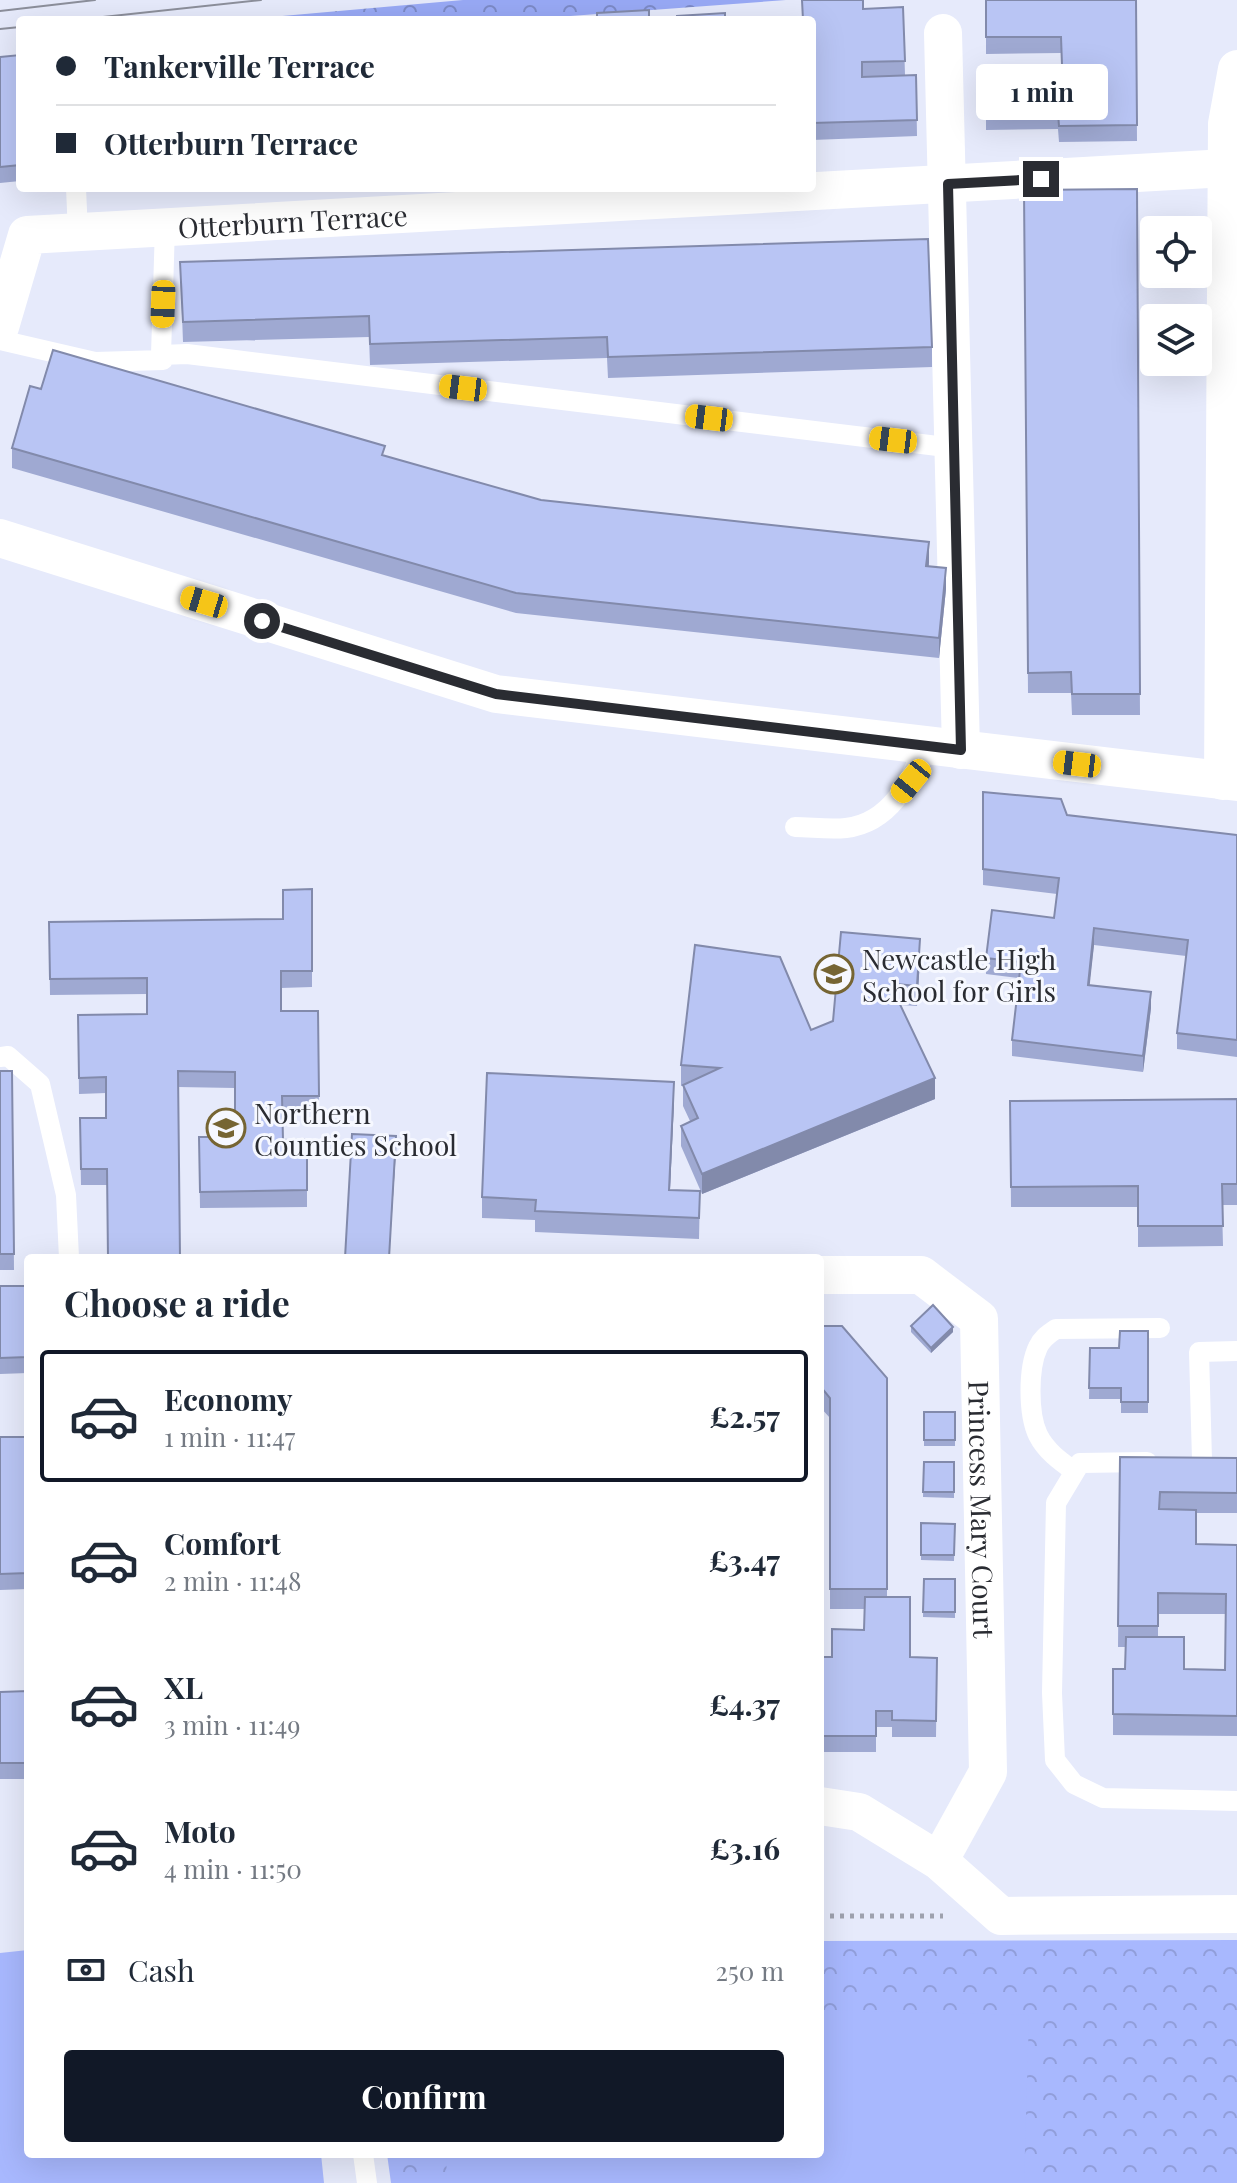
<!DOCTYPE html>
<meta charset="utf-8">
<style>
:root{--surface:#fff;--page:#f2f2f3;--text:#1f2937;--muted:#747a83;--line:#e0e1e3;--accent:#111827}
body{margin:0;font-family:"Playfair Display",serif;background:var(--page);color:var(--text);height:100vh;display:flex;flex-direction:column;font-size:30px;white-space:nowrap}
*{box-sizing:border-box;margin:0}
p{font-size:26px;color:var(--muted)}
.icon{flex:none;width:44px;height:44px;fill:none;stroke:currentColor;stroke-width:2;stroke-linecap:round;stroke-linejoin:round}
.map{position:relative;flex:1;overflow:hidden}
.side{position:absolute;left:24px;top:1254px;width:800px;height:904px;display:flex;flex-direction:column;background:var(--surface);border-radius:8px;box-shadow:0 8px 32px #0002}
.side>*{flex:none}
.hud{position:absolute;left:16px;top:16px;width:800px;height:176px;border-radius:8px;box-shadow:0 8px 32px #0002;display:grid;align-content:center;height:176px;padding:0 40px;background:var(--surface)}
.controls{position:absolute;left:1140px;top:216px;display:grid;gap:16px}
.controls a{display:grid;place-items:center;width:72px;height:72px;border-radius:8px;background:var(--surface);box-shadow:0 8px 32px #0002;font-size:40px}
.end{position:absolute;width:36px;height:36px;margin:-18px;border:10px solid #2a2c32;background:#fff;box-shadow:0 0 0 4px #fff}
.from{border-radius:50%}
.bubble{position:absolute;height:56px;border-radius:8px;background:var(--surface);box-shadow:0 8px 32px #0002;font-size:26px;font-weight:700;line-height:56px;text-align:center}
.car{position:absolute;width:24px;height:48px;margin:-24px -12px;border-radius:10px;box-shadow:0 0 6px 2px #0007;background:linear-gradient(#f5c518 24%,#345 0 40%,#f5c518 0 76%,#345 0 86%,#f5c518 0)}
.hud b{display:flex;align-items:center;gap:28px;height:76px;font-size:30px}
.hud b+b{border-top:2px solid var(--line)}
.hud i{width:20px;height:20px;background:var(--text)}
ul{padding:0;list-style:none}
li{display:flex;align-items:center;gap:24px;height:132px;margin:0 16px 12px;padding:0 24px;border:4px solid transparent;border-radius:8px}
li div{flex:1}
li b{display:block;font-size:30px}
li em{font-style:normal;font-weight:700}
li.current{border-color:var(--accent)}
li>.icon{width:72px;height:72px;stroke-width:1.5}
h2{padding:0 40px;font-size:36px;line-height:96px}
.pay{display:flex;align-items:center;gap:20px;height:88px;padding:0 40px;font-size:30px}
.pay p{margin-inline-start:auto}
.action{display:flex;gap:16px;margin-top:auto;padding:16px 40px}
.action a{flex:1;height:92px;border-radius:8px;background:var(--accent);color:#fff;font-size:32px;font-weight:700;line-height:92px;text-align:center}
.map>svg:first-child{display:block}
</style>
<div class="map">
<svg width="1237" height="2183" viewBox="0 0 1237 2183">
<defs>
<pattern id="forest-crowns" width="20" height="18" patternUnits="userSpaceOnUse" patternTransform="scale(2)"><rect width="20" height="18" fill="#98a9f5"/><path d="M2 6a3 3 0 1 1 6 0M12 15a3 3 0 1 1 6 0" fill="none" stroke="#7c8ac7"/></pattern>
<pattern id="park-crowns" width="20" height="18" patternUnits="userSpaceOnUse" patternTransform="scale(2)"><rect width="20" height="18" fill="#a8b8fe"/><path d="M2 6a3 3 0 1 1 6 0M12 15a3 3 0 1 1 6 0" fill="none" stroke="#919eda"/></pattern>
</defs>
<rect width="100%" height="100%" fill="#e6eafb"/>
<path fill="url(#forest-crowns)" d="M463,0H786L516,20H238Z"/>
<path fill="url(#park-crowns)" d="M1237,1940V2183H391L387,2154H820V1941Z"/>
<g fill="#a8b8fe">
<path d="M28,1950V2154H321L324,2183H0V1953Z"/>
<path d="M820,2010L1029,2015L1024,2183H446L447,2154H820Z"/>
</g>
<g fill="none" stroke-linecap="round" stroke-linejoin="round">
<path stroke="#9ea1ae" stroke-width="5" stroke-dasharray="4 6" stroke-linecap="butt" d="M820,1916H943"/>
<g stroke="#fff" stroke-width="20">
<path d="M76,188L78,233"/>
<path d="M0,340L95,362L163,360L161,355L187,354L954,448"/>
<path d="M161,355L165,227"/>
<path d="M795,827C811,827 829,830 846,828C889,823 912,782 923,745"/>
<path d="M0,1057L8,1056L40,1084L66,1195L69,1258"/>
<path d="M1202,1460L1199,1352L1237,1351"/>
<path d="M1147,1462L1080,1463L1056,1503L1052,1693L1055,1760L1074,1784L1103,1798L1237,1801"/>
<path d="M1074,1471C1060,1461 1046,1451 1038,1435C1028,1414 1028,1368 1038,1347C1042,1338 1049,1334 1056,1329L1160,1328"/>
<path d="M363,2154L367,2183"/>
</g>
<g stroke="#fff" stroke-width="38">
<path d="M943,33L961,750"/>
<path id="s1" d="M0,327L27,235L1227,168"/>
<path d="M0,538L496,694L1237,782"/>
<path d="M1223,781L1227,124L1237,69"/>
<path id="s2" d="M820,1275H921L979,1319L988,1772L939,1861"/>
<path d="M820,1806L859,1812L939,1861L1001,1916L1237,1914"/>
</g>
<g stroke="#8c8f9b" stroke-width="2">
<path d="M0,11L95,0"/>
<path d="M75,20L261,0"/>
<path d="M0,29L20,27"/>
</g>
</g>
<g fill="#9fa9d2" fill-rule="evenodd">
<path d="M986,0H1136L1137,141L1059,142L1058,129L986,130V65H1061V53L986,54Z"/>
<path d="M903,7L905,75H916L917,136L812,140V20L863,9Z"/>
<path d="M20,55V181L0,183V57Z"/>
<path d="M1137,189L1140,715H1072L1071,693H1028L1024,190Z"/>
<path d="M180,262L932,347V367L608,378L607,358L370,365L369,337L183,342Z"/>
<path d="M12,448L385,456L541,500L929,562V567L946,589L939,658L516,613L12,468Z"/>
<path d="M983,792L1067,815L1237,835V1057L1177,1049V1033L1186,956L1094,945L1089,985L1151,1008L1143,1072L1012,1056V1040L1019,978L986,974V958L1054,918L1057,894L983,885Z"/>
<path d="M312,889V987L281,988V1011H318L319,1112L282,1113L283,1140L307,1139V1207L200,1208L199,1137H235V1088L178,1087L107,1185H81L80,1134L106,1118V1093L79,1094L78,1015L147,1014V994L50,995L49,922L283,919Z"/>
<path d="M920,960L917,1006L900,1005L935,1099L702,1194L681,1146V1126L690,1121L683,1106V1086H681V1065L811,1030L833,1021Z"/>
<path d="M0,1071H12L14,1270H0Z"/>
<path d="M1237,1099V1205H1222L1223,1246L1138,1247V1207H1011L1010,1101Z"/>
<path d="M674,1102L670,1190L700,1191L699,1239L535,1232V1220L482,1218V1197Z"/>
<path d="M0,1286H28V1373L0,1374Z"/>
<path d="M820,1326L887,1378V1597L910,1657L937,1658L936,1737H892V1727H876V1752H820V1657H832L864,1630L865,1609H830V1418L820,1407Z"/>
<path d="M911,1326L953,1332L931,1353L911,1332Z"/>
<path d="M1148,1331V1413H1121V1399H1089L1090,1348H1119Z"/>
<rect x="924" y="1412" width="31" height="34"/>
<path d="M0,1437H28V1589L0,1590Z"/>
<path d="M1120,1457L1237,1458V1513H1196V1544L1237,1545V1736L1113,1735V1669H1125V1647H1118ZM1158,1614H1226L1225,1670L1184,1669L1158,1637Z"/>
<path d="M924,1462H954V1498L923,1497Z"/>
<path d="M921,1523L955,1524L954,1561L921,1560Z"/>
<path d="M924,1579H955V1618L923,1617Z"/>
<path d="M28,1691V1779H0V1692Z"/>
</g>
<g fill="#828aab">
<path d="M929,542V562L926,587V566Z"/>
<path d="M946,568V589L939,658V638Z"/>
<path d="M1094,928V945L1088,1001V985Z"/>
<path d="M920,939V960L917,1006V986Z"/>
<path d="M1151,992V1008L1143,1072V1056Z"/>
<path d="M935,1078V1099L702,1194V1174Z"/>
<path d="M674,1082V1102L669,1210V1190Z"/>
<path d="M396,1136V1152L389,1258Z"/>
<path d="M953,1327V1332L931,1353V1348Z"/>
</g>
<g fill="#b9c5f4" stroke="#828aab" stroke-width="2">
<path d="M802,0H863V9L903,7L905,61L862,62V77L916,75L917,120L812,123V20H803Z"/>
<path d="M986,0H1136L1137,125L1059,126L1058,113L986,114V65H1062L1061,37H986Z"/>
<path d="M649,10V20H597V13Z"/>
<path d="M725,13V20H677V16Z"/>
<path d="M20,55V165L0,167V57Z"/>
<path d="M1137,189L1140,694H1072L1071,672L1028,673L1024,190Z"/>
<path d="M928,239L932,347L608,357L607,337L370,344L369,316L183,322L180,262Z"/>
<path d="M53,350L385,446L382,455L541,500L929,542L926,566L946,568L939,638L516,593L12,448L30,386L41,389Z"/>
<path d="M983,792L1061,799L1067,815L1237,835V1040L1177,1033L1188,940L1094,928L1088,985L1151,992L1143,1056L1012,1040L1021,962L986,958L992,910L1054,918L1059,878L983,869Z"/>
<path d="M312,889V971H281V1011H318L319,1096H282L283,1140L307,1139V1190L200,1192L199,1137H235V1072L178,1071L180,1258H108L107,1169H81L80,1118H106V1077L79,1078L78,1015L147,1014V978L50,979L49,922L283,919V890Z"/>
<path d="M841,932L920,939L917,986L897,984L896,996L935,1078L702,1174L681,1126L698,1118L683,1085L720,1068L681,1065L695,945L780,957L811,1030L833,1021Z"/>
<path d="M0,1071H12L14,1254H0Z"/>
<path d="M487,1073L674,1082L669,1190L700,1191L699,1218L535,1211L536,1200L482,1197Z"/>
<path d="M1237,1099V1184H1222L1223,1226H1138V1186L1011,1187L1010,1101Z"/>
<path d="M352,1134L396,1136L389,1258H345Z"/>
<path d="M0,1286H28V1357L0,1358Z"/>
<path d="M933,1305L953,1327L931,1348L911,1326Z"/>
<path d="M820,1326H842L887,1378V1589H830V1398L820,1386Z"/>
<path d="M1120,1331H1148V1402H1121V1388H1089L1090,1348H1119Z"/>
<rect x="924" y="1412" width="31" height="28"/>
<path d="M0,1437H28V1573L0,1574Z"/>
<path d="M1120,1457L1237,1458V1493L1160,1492L1159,1509L1196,1510V1544L1237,1545V1716L1113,1714V1669H1125L1126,1637H1184V1669L1225,1670L1226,1594L1158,1593V1626H1118Z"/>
<path d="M924,1462H954V1492H923Z"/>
<path d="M921,1523L955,1524L954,1555H921Z"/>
<path d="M924,1579H955V1612H923Z"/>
<path d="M865,1597H910V1657L937,1658L936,1721L892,1720V1711H876V1736H820V1657H832V1629L864,1630Z"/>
<path d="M28,1691V1763H0V1692Z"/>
</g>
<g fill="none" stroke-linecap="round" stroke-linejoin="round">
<path stroke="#2a2c32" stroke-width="10" d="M262,621L496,694L961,750L948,184L1041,179"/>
</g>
<defs>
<symbol id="school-ring" viewBox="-11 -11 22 22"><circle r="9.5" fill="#f6f8ff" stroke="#766533" stroke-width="1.5"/><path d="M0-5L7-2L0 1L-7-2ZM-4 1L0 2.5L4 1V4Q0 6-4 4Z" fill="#766533"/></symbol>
</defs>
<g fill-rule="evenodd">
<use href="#school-ring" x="812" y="952" width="44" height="44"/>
<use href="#school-ring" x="204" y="1106" width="44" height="44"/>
</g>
<g text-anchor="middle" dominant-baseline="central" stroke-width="6" stroke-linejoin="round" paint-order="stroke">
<g font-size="28" fill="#2a2c32" stroke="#f6f8ff">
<text stroke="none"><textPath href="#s1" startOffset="362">Otterburn Terrace</textPath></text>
<text stroke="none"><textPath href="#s2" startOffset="364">Princess Mary Court</textPath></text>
</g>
<g font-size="28" fill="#2a2c32" stroke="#f6f8ff" text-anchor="start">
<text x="862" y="958">Newcastle High<tspan x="862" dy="32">School for Girls</tspan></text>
<text x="254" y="1112">Northern<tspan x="254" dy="32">Counties School</tspan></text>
</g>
</g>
</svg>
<div class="controls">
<a><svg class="icon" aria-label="locate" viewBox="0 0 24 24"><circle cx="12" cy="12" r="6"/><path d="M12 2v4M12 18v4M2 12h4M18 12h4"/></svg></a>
<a><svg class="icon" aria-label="layers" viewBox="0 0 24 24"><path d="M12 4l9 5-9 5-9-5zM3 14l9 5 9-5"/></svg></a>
</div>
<i class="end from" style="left:262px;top:621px"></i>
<i class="end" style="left:1041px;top:179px"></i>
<div class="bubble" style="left:976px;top:64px;width:132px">1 min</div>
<i class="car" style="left:163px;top:304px;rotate:182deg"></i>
<i class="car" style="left:463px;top:388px;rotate:277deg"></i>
<i class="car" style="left:709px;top:418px;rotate:277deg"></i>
<i class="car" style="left:893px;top:440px;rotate:277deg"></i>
<i class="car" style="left:204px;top:602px;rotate:287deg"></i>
<i class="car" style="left:1077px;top:764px;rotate:277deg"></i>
<i class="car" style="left:911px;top:781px;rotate:219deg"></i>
<div class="hud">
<b><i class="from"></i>Tankerville Terrace</b>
<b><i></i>Otterburn Terrace</b>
</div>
<section class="side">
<h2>Choose a ride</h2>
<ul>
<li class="current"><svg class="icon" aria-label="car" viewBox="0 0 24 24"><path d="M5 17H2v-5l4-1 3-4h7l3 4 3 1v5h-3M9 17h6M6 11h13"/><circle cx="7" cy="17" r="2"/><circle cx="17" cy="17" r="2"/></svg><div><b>Economy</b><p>1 min · 11:47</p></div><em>£2.57</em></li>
<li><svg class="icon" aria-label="car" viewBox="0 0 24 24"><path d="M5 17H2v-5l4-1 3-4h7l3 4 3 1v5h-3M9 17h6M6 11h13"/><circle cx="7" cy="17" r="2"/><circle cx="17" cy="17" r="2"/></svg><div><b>Comfort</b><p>2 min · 11:48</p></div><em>£3.47</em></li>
<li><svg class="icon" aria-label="car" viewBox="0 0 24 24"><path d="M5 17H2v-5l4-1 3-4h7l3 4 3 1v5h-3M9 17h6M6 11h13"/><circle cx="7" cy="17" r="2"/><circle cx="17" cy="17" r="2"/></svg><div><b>XL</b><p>3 min · 11:49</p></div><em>£4.37</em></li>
<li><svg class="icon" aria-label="car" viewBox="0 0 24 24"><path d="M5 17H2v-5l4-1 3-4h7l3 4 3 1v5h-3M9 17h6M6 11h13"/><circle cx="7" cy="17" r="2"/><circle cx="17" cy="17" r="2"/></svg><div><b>Moto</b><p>4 min · 11:50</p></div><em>£3.16</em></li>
</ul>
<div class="pay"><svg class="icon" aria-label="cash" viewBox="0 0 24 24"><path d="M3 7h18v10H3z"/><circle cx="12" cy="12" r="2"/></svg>Cash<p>250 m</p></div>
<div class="action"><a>Confirm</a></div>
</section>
</div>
